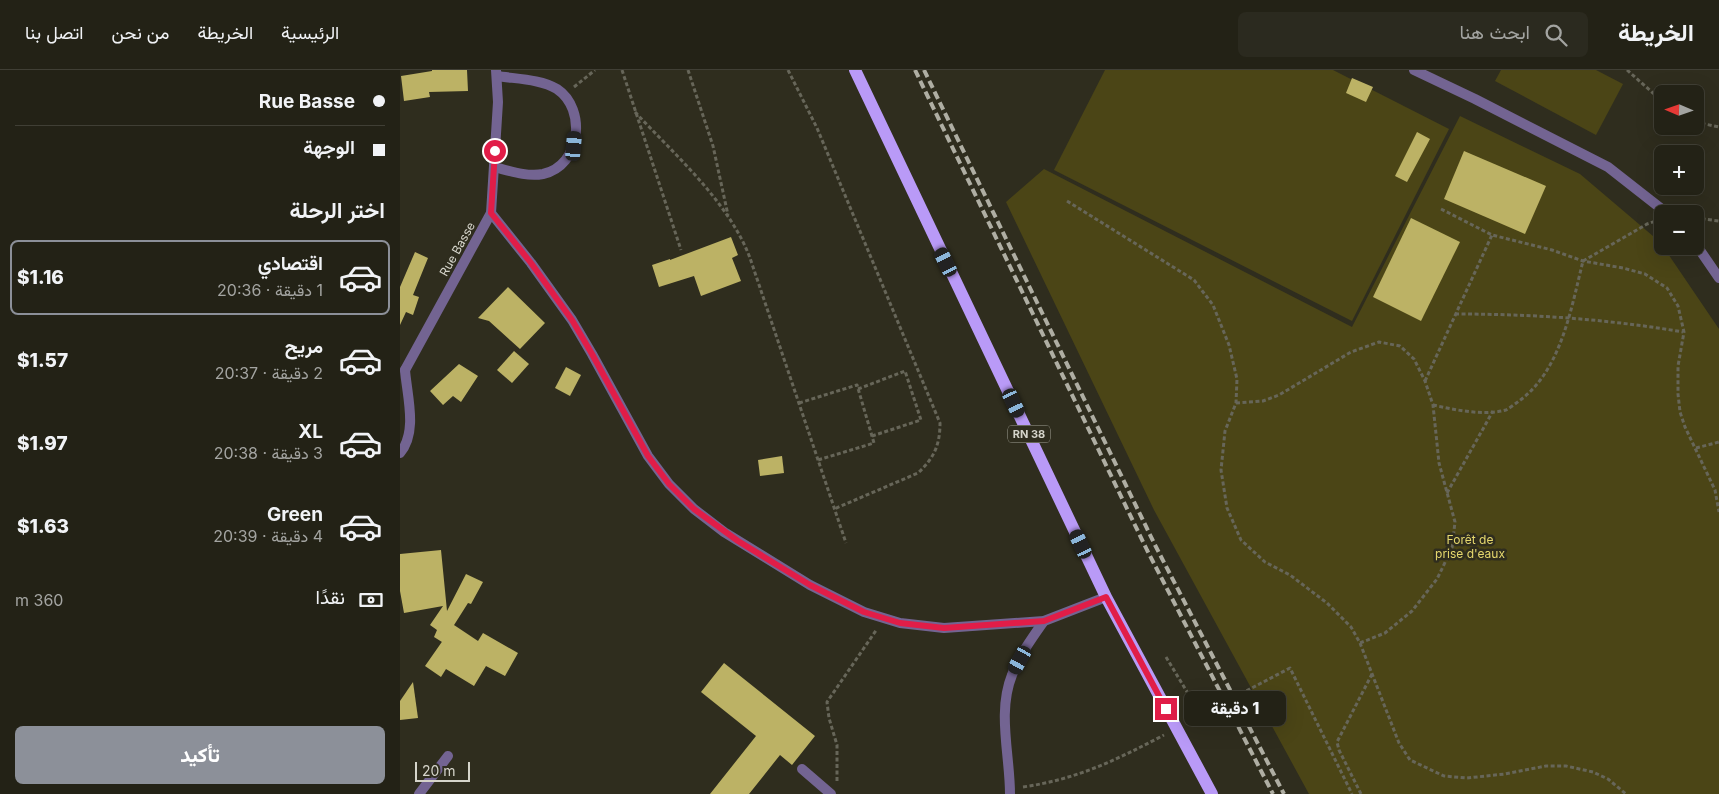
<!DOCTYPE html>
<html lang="ar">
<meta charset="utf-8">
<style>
:root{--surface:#232216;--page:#2b2a1f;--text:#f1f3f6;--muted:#a3a4a1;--line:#403f35;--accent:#8c9099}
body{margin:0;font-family:Inter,Vazirmatn,sans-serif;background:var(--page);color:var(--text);direction:rtl;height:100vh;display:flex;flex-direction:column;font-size:19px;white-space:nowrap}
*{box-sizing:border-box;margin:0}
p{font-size:16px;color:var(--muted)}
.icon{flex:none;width:28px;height:28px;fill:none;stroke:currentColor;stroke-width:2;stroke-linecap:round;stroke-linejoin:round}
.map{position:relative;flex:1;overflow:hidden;direction:ltr}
.details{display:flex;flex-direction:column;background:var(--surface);width:400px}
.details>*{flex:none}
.hud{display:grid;align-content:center;height:110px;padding:0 15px;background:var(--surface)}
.needle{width:32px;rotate:272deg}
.buttons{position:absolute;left:1254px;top:15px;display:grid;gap:10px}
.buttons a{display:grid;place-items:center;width:50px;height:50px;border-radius:8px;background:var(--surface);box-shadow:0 5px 20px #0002,0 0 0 1px var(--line);font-size:25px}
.scale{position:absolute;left:15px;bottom:12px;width:55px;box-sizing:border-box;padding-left:5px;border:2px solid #d5d4ca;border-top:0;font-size:14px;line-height:18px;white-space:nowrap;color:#d5d4ca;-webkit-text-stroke:4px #2f2d1e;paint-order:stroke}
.end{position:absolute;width:22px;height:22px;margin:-11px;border:6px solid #e11d48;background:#fff;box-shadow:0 0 0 2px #fff}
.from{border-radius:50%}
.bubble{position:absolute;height:35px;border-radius:8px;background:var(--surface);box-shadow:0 5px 20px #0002,0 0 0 1px var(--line);font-size:16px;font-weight:800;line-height:35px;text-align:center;direction:rtl}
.car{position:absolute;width:15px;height:30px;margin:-15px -8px;border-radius:6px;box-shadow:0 0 4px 1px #0007;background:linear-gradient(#222 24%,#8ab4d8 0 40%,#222 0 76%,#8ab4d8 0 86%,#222 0)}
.hud b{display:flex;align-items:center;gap:18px;height:48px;font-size:19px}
.hud b+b{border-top:1px solid var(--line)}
.hud i{width:12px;height:12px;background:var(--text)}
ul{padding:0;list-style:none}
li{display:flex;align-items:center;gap:15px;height:75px;margin:0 10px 8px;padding:0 5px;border:2px solid transparent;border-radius:8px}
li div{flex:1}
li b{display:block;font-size:19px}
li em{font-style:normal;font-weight:800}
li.active{border-color:var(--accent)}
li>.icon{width:45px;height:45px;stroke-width:1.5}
h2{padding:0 15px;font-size:22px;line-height:60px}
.pay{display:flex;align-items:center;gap:12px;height:55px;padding:0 15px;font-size:19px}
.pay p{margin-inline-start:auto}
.action{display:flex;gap:10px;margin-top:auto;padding:10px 15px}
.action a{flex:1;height:58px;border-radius:8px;background:var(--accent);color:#fff;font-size:20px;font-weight:800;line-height:58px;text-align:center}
header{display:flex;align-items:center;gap:30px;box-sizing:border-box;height:70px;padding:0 25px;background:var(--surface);border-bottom:1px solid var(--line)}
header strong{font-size:24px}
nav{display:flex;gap:28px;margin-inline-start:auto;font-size:18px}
.search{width:350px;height:45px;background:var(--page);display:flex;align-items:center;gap:12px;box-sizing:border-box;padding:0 18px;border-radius:8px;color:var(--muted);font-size:19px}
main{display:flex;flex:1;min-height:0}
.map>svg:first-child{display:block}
</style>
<header>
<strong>الخريطة</strong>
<div class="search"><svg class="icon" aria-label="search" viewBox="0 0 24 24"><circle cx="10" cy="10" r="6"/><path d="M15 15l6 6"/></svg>ابحث هنا</div>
<nav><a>الرئيسية</a><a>الخريطة</a><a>من نحن</a><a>اتصل بنا</a></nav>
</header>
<main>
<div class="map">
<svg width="1319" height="724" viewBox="0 0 1319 724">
<rect width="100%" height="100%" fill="#2f2d1e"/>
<g fill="#4b4516">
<path d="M705,0H933L1049,59L952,251L654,100Z"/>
<path d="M1101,0H1196L1223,14L1196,65L1095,11Z"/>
<path d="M1060,46L1180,104L1260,172L1319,259V724H909L754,440L606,132L644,99L952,257Z"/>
</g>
<g fill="#bcb265">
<path d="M32,0H67L68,21L29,22L30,27L4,31L1,6L32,1Z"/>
<path d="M952,8L973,17L966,32L946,23Z"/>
<path d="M1017,62L1030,69L1007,112L995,106Z"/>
<path d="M1064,81L1146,116L1125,164L1044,129Z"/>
<path d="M1011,148L1060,172L1021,251L973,227Z"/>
<path d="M331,167L338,185L332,188L341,211L301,226L294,206L259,217L252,195L270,189V190Z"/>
<path d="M15,182L28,188L13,225L19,227L13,245L6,242L0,255V217Z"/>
<path d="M108,217L145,253L120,279L89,251L78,248Z"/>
<path d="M114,281L129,294L112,313L97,300Z"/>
<path d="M59,294L78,306L61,332L53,326L43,335L30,321Z"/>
<path d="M166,297L181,305L170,326L155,318Z"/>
<path d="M382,386L384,403L360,406L358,390Z"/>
<path d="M41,480L47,541L66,504L83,512L71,534L68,533L49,563L54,555L78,571L83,563L118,583L105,606L86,596L74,616L46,599L41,607L25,596L46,566L42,572L34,567L37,560L30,555L43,536L4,543L0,521V484Z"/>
<path d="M324,593L415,666L392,695L380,685L349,724H310L356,666L301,622Z"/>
<path d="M13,612L18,648L0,650V631Z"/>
</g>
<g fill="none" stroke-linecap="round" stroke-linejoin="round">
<g stroke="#676659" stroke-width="3" stroke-dasharray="4 2.5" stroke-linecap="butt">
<path d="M222,0L281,180"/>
<path d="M288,0L313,76L328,145"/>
<path d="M388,0L417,58L540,353C540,375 534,388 518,403L434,439"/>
<path d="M1227,0L1262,31"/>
<path d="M174,17L195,0"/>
<path d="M235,42C275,85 329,132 350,188L446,473"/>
<path d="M1295,52L1319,57"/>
<path d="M667,131L794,210L813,235L829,275L837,309L836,333L825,361L821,400L827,438L841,470L865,492L890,505L927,533L951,557L960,573L999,673L1010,690L1044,706L1067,708L1105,704L1146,696H1166L1193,702L1208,709L1226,724"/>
<path d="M1041,139L1092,165L1152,180L1183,191L1223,198L1245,204L1267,218L1278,236L1284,262L1278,296V324L1280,342L1285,357L1315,420L1319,442"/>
<path d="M1295,148L1319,151"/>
<path d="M1055,244C1132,244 1207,249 1283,262"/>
<path d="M1025,311L1092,165"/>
<path d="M458,319L505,301L521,350L472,366"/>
<path d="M399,333L457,315L474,373L418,390"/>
<path d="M836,333L863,331L879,325L951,282L979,272L1000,276L1014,289L1025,311L1033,335L1039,393L1055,452L1052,478L1037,509L1012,541L985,563L960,573"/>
<path d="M1033,335C1056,340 1082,346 1106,340C1110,338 1115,334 1119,331C1161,301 1171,239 1183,191L1247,154L1256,151"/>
<path d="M1296,378L1319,372"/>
<path d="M1047,423L1093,341"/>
<path d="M766,587L801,645"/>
<path d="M789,651L890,598L952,724"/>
<path d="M437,711V675L429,648L427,632L477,559"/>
<path d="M623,717C678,709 716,690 764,665"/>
<path d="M961,724L939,680L937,672L972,604"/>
</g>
<path stroke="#736492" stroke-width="10" d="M94,97C110,101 127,107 143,104C181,96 187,39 157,19C141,9 116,9 97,6"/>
<g stroke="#736492" stroke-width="10">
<path d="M1014,0L1075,29L1208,97L1268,144"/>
<path d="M91,143L131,193L172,250L192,284L248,386L269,414L294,439L324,462L410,515L464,542L500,553L544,558L644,551L706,527"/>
<path d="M1295,173L1319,208"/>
<path d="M5,300L91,143L98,32L96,0"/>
<path d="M0,383C18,362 7,326 5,300"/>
<path d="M402,699L431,724"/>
<path d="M19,724L48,686"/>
<path d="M610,724C610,685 597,642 612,605C619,586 632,568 644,551"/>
</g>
<path stroke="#b99af7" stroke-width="12" d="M455,0L706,527L812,724"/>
<g stroke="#afaea3" stroke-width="4" stroke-dasharray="8 4" stroke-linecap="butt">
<path d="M515,0L747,480L873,724"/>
<path d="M524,0L755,475L884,724"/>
</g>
</g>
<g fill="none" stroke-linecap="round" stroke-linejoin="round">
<path stroke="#e11d48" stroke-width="6" d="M95,81L91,143L131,193L172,250L192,284L248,386L269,414L294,439L338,471L410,515L464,542L500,553L544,558L644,551L706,527L766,639"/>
</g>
<g text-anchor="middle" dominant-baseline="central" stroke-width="5" stroke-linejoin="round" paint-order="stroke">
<rect fill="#2f2d1e" stroke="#a3a296" stroke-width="1" x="608" y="355.5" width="42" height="17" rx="4"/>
<g font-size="11" font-weight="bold" fill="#d5d4ca">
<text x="629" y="364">RN 38</text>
</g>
<g font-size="12" fill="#d5d4ca" stroke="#2f2d1e">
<text transform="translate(57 179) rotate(-61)">Rue Basse</text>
</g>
<g font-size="12" fill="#e6d86d" stroke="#2f2d1e">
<text x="1070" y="469">Forêt de<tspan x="1070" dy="14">prise d'eaux</tspan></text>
</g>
</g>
</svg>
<div class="buttons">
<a><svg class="needle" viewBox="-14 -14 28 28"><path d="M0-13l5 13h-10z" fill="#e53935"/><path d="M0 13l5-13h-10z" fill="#a3a4a1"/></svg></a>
<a>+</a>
<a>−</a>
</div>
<div class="scale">20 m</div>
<i class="end from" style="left:95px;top:81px"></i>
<i class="end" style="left:766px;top:639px"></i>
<div class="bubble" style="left:784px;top:621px;width:102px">1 دقيقة</div>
<i class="car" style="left:174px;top:76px;rotate:5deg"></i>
<i class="car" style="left:546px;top:192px;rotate:334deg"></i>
<i class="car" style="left:614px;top:333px;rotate:155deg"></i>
<i class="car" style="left:681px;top:474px;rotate:335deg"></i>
<i class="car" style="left:620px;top:590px;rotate:209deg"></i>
</div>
<section class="details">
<div class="hud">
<b><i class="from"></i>Rue Basse</b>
<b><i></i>الوجهة</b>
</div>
<h2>اختر الرحلة</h2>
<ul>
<li class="active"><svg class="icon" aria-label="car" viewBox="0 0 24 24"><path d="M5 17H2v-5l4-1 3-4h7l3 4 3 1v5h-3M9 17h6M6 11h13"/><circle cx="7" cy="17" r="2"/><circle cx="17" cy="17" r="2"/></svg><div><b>اقتصادي</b><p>1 دقيقة · 20:36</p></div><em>$1.16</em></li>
<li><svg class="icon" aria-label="car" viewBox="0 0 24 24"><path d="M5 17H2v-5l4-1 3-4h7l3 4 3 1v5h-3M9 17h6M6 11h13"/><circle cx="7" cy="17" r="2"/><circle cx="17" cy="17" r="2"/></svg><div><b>مريح</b><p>2 دقيقة · 20:37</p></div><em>$1.57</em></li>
<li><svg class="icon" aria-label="car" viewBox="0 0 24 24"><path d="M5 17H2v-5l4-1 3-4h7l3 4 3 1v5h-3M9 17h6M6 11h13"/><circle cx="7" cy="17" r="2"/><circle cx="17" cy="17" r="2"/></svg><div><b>XL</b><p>3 دقيقة · 20:38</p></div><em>$1.97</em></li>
<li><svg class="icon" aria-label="car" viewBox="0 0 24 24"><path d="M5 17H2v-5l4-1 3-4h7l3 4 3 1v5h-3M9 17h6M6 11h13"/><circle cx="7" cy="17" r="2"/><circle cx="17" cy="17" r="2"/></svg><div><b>Green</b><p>4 دقيقة · 20:39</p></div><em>$1.63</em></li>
</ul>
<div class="pay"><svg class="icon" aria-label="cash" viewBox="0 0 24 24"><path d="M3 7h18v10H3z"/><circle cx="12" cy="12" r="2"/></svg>نقدًا<p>360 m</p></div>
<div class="action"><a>تأكيد</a></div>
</section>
</main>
